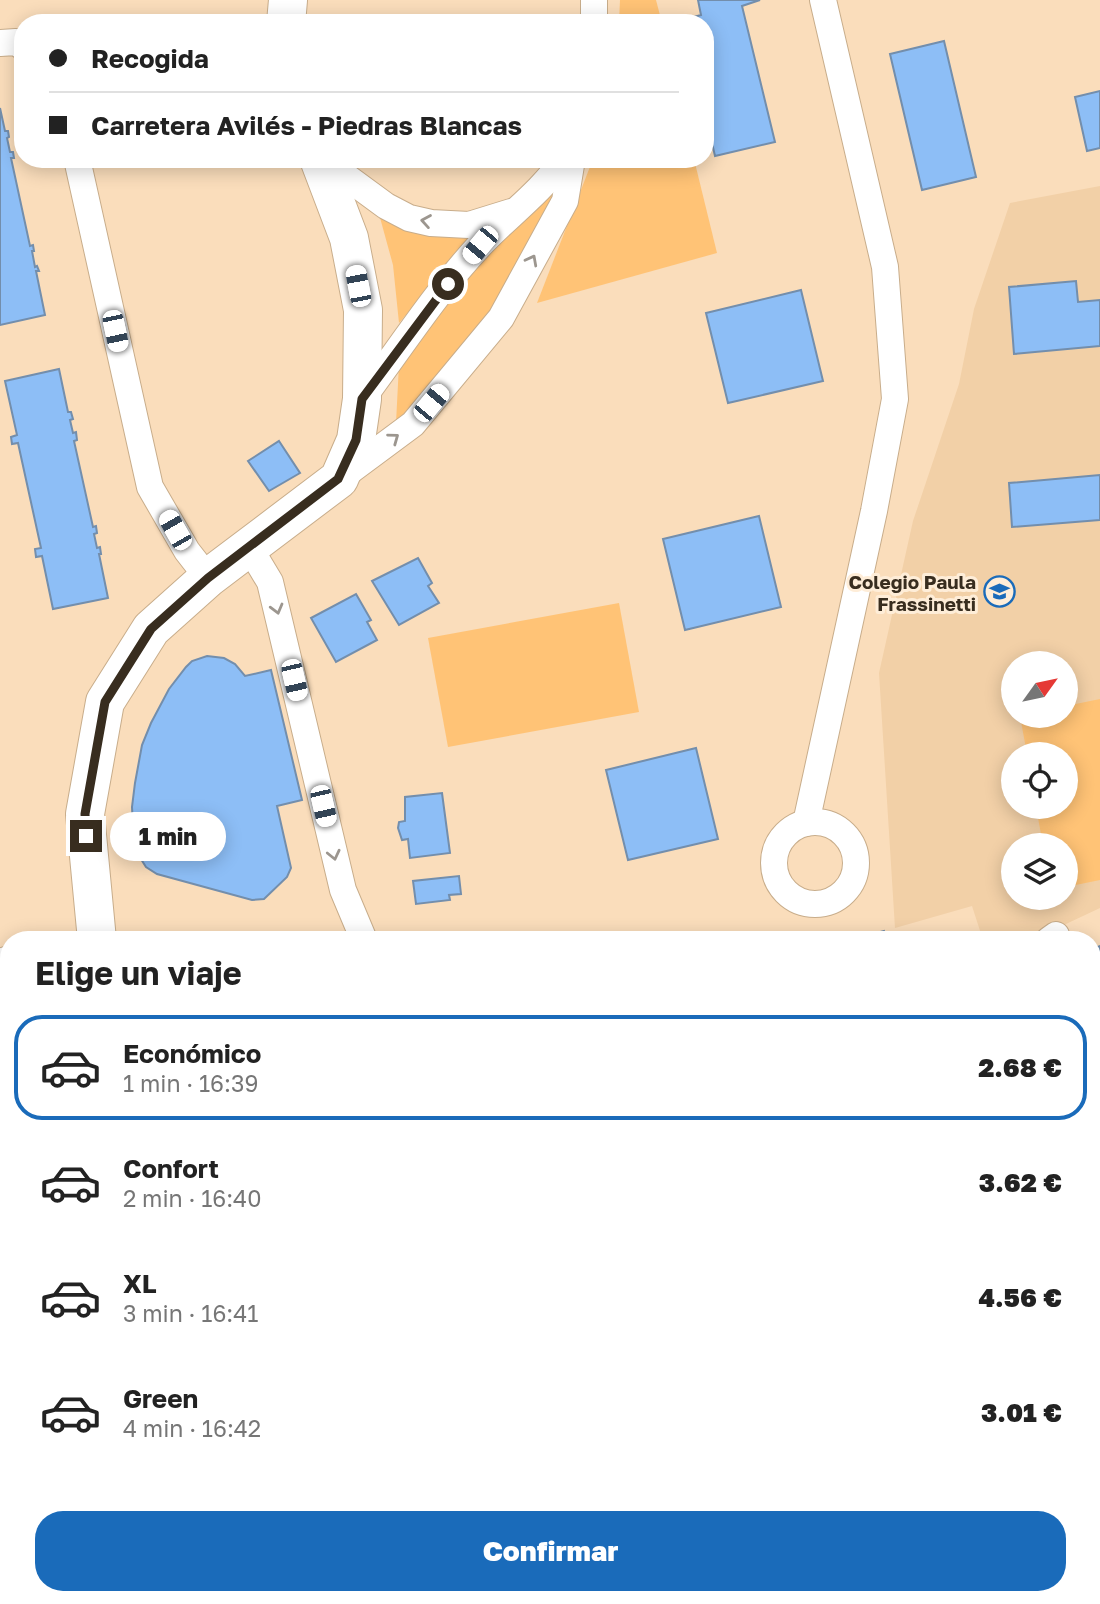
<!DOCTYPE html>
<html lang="es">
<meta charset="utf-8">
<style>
:root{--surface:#fff;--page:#f2f2f2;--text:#222;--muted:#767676;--line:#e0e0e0;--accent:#1a6bba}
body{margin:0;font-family:"Golos Text",sans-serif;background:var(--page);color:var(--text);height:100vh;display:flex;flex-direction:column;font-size:26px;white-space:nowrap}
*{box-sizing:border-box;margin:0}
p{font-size:23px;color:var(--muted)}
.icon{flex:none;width:38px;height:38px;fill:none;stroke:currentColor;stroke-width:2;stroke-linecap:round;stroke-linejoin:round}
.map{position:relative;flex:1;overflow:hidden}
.drawer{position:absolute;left:0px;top:931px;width:1101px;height:674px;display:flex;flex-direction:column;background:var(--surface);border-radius:28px 28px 0 0;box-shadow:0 4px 18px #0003}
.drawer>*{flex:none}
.top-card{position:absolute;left:14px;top:14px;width:700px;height:154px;border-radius:28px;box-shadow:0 4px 18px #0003;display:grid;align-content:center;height:154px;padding:0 35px;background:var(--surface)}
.needle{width:46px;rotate:57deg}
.buttons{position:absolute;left:1001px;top:651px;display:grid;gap:14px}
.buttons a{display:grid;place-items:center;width:77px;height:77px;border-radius:50%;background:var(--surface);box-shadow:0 4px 18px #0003;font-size:35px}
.end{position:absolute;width:32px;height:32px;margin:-16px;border:9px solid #382d1f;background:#fff;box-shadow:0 0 0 4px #fff}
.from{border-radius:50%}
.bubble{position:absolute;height:49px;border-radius:24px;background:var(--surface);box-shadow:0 4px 18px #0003;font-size:23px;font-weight:800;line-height:49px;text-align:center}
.car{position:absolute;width:21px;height:42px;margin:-21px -10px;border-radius:9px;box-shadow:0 0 5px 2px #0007;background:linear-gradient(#fff 24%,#345 0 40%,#fff 0 76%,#345 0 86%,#fff 0)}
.top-card b{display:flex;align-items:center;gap:24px;height:66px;font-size:26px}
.top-card b+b{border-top:2px solid var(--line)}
.top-card i{width:18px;height:18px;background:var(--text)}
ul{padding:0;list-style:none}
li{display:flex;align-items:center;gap:21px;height:105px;margin:0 14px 10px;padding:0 21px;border:4px solid transparent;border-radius:28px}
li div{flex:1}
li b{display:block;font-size:26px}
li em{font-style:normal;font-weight:800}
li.active{border-color:var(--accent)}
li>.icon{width:63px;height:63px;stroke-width:1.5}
h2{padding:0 35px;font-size:32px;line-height:84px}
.cta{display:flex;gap:14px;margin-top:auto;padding:14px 35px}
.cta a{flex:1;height:80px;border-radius:28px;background:var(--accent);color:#fff;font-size:28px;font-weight:800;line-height:80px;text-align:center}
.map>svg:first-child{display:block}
</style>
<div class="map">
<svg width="1100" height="1604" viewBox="0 0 1100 1604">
<rect width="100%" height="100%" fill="#faddbb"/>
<g fill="#f2d0a7" fill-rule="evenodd">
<path d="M1100,186V908L1032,940H983L972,906L895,928L879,673L913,521L959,384L974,309L1010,203ZM1013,663H1066V716H1013ZM1013,754H1066V807H1013ZM1013,845H1066V898H1013Z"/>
<path d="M698,1596H769L779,1604H684Z"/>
</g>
<g fill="#ffc376">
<path d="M620,0H656L662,23H619Z"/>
<path d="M593,159H694L717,253L537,303Z"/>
<path d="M561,180C529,245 496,313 448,368C432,387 413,405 396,423L399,364L449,292Z"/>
<path d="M379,214L477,231L399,323L393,265Z"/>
<path d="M619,603L639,712L448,747L428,638Z"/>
<path d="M1100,699V880L1066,887V845H1043L1036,807H1066V754H1027L1020,716H1066V706Z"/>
</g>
<g fill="#8dbef6" stroke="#738eac" stroke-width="2">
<path d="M698,0H760L742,6L775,142L715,156L705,113V23H684L683,20L701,15Z"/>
<path d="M944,41L976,177L922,190L890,54Z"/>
<path d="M1100,91V148L1087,151L1075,97Z"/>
<path d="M0,108L5,131H8L9,137L7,138L10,152H13L14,158H11L30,246L33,245L34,251H32L35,267L37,266L39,271H36L45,315L0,325Z"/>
<path d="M1076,281L1078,302L1100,300V346L1014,354L1009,287Z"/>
<path d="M801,290L823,381L728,403L706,313Z"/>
<path d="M59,369L68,412H71L73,419L70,420L73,433L76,432L77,440L74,441L93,527L96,526L97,533L94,534L97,548L100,547L101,554H99L108,598L53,609L42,556L36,557L35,549L41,548L18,443L12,444L11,437L17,435L5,381Z"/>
<path d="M279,441L300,473L269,491L248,461Z"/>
<path d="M1100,475V520L1012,527L1009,483Z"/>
<path d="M759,516L781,607L685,630L663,539Z"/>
<path d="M418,558L432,583L428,586L439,603L399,625L372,581Z"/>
<path d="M356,594L371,620L367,622L377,640L336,662L311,618Z"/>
<path d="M207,656L224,658L235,664L245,676L271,670L302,800L277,806L291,868L287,877L264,899L252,900L157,874L146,867L134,848L132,807L135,783L142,745L151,723L169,689L186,667L192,661Z"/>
<path d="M696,748L718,839L628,860L606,770Z"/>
<path d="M442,793L450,853L410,858L408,839L402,840L398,828L399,822L405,821V797Z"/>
<path d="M459,876L461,894L449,895L450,900L416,904L413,881Z"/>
<path d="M884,931L887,940H851Z"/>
<path d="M1100,946V1025L1092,1028V949Z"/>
<path d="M1092,1191L1100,1195V1270L1092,1275Z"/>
<path d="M1100,1318V1403L1094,1405L1092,1320Z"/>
<path d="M0,1353L9,1364V1596H263L264,1604H2L0,1602Z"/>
<path d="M1100,1446V1531L1092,1498V1447Z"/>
<path d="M1092,1576L1100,1581V1604H1050L1055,1596H1092Z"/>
<path d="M370,1596H419L404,1604H370Z"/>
<path d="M557,1596H666L651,1604H542Z"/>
<path d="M949,1596H981L983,1604H962Z"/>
</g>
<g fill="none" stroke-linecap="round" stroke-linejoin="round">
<defs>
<g id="street">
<path d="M594,0V23"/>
<path d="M0,43L16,42L23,47"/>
<path d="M77,159L150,487L187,551L208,578"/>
<path d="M322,159L386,206L409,218L431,223L469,225L511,212"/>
<path d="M362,399C401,347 436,292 481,244C509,215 541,192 564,159"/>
<path d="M343,476L413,424L501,318L565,201L572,159"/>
<path d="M249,547L270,582L343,890L364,940"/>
<circle cx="815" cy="863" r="41"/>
<path d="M806,823L874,511L895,399L885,267L823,0"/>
<path d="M1049,940L1056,935"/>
<path d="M0,962L9,959"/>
<path d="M1092,1068L1100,1079"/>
<path d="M1092,1124L1100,1131"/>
<path d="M1092,1430L1100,1428"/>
<path d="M847,1596L856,1604"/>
</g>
<g id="secondary">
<path d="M286,23L288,0"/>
<path d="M97,940L85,814L105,702L151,629L208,578L339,479L356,440L362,399L363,310L349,238L319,159"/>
<path d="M309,1596L310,1604"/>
</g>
</defs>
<use href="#street" stroke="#c8ad8b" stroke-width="28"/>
<use href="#secondary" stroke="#c8ad8b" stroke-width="40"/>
<use href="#street" stroke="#fff" stroke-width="26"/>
<use href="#secondary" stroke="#fff" stroke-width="38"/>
</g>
<defs><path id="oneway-chevron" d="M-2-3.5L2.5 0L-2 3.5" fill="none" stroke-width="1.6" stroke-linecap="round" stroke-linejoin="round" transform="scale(1.75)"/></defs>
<g stroke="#9c968f">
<use href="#oneway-chevron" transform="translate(426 221) rotate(-170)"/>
<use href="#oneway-chevron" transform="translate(532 260) rotate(-62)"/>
<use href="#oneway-chevron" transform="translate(394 438) rotate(-36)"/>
<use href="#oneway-chevron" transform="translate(277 609) rotate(75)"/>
<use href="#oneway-chevron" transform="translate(334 855) rotate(77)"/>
</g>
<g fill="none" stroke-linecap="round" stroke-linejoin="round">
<path stroke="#382d1f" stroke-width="9" d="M86,836L85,814L105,702L151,629L208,578L338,479L356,440L362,399L448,284"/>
</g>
<defs>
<symbol id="school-ring" viewBox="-11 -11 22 22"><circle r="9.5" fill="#feedd8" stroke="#1a6bba" stroke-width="1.5"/><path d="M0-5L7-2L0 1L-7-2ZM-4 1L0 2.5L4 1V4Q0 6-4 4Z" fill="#1a6bba"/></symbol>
</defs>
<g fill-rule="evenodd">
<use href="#school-ring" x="982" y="574" width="35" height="35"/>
</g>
<g text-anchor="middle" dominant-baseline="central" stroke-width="6" stroke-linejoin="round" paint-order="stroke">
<g font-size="19" font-weight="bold" fill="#382d1f" stroke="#feedd8" text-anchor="end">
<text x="976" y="581">Colegio Paula<tspan x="976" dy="22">Frassinetti</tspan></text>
</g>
</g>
</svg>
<div class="buttons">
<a><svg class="needle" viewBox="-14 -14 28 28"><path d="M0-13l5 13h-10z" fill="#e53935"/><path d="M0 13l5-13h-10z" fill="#767676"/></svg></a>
<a><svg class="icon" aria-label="locate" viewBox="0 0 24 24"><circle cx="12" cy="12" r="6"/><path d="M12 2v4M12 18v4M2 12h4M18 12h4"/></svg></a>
<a><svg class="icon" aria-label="layers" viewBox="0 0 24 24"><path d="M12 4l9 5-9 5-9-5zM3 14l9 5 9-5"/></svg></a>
</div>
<i class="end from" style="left:448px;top:284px"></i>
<i class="end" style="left:86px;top:836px"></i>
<div class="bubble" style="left:110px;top:812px;width:116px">1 min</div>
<i class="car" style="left:480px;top:245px;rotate:220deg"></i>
<i class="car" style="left:358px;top:286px;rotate:349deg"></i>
<i class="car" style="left:115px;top:331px;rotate:168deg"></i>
<i class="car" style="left:431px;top:403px;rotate:40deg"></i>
<i class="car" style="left:175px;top:530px;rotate:330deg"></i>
<i class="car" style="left:294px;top:680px;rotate:167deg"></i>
<i class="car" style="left:323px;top:806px;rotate:167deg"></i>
<div class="top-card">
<b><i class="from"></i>Recogida</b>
<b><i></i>Carretera Avilés - Piedras Blancas</b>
</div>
<section class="drawer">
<h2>Elige un viaje</h2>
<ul>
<li class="active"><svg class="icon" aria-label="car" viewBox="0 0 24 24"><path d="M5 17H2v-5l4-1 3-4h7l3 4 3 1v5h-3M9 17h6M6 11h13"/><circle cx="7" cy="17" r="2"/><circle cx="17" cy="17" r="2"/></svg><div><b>Económico</b><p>1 min · 16:39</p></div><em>2.68 €</em></li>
<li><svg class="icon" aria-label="car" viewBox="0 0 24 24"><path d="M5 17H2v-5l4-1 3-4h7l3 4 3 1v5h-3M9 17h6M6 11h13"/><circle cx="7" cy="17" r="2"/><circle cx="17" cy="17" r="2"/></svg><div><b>Confort</b><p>2 min · 16:40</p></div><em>3.62 €</em></li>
<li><svg class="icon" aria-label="car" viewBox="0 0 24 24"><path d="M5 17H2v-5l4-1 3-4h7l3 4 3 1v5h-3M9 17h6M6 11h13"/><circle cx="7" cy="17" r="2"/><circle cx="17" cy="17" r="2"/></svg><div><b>XL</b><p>3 min · 16:41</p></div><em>4.56 €</em></li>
<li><svg class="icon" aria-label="car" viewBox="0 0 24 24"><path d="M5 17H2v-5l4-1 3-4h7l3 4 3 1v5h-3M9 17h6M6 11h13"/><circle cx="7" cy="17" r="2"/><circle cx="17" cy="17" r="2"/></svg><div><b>Green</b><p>4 min · 16:42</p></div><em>3.01 €</em></li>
</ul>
<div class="cta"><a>Confirmar</a></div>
</section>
</div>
